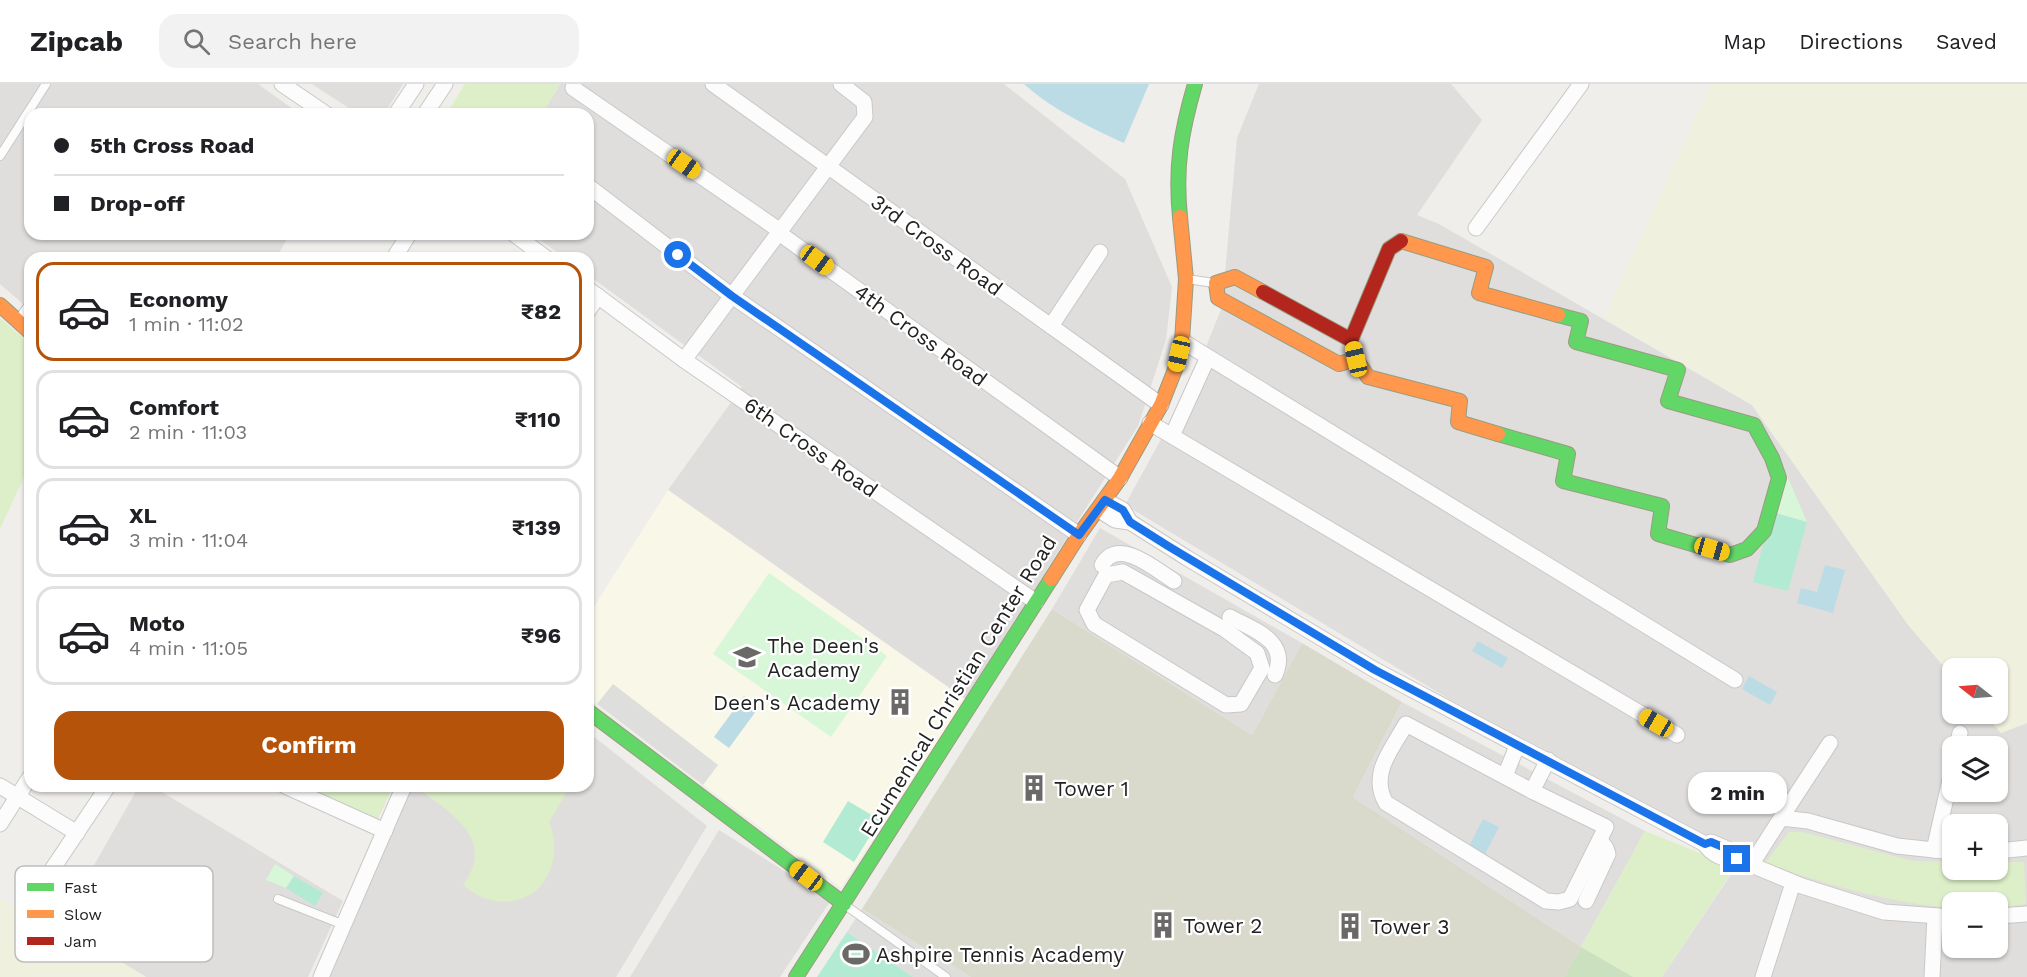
<!DOCTYPE html>
<meta charset="utf-8">
<style>
:root{--surface:#fff;--page:#f2f2f2;--text:#202124;--muted:#757577;--line:#e0e0e0;--accent:#b45309}
body{margin:0;font-family:"Work Sans",sans-serif;background:var(--page);color:var(--text);height:100vh;display:flex;flex-direction:column;font-size:22px;white-space:nowrap}
*{box-sizing:border-box;margin:0}
p{font-size:20px;color:var(--muted)}
.icon{flex:none;width:33px;height:33px;fill:none;stroke:currentColor;stroke-width:2;stroke-linecap:round;stroke-linejoin:round}
.map{position:relative;flex:1;overflow:hidden}
.drawer{position:absolute;left:24px;top:168px;width:570px;height:540px;display:flex;flex-direction:column;background:var(--surface);border-radius:18px;box-shadow:0 2px 4px #0004}
.drawer>*{flex:none}
.top-card{position:absolute;left:24px;top:24px;width:570px;height:132px;border-radius:18px;box-shadow:0 2px 4px #0004;display:grid;align-content:center;height:132px;padding:0 30px;background:var(--surface)}
.needle{width:39px;rotate:287deg}
.tools{position:absolute;left:1942px;top:574px;display:grid;gap:12px}
.tools a{display:grid;place-items:center;width:66px;height:66px;border-radius:12px;background:var(--surface);box-shadow:0 2px 4px #0004;font-size:30px}
.end{position:absolute;width:27px;height:27px;margin:-14px;border:8px solid #1a73e8;background:#fff;box-shadow:0 0 0 3px #fff}
.from{border-radius:50%}
.bubble{position:absolute;height:42px;border-radius:18px;background:var(--surface);box-shadow:0 2px 4px #0004;font-size:20px;font-weight:700;line-height:42px;text-align:center}
.car{position:absolute;width:18px;height:36px;margin:-18px -9px;border-radius:8px;box-shadow:0 0 4px 2px #0007;background:linear-gradient(#f5c518 24%,#345 0 40%,#f5c518 0 76%,#345 0 86%,#f5c518 0)}
.top-card b{display:flex;align-items:center;gap:21px;height:57px;font-size:22px}
.top-card b+b{border-top:2px solid var(--line)}
.top-card i{width:15px;height:15px;background:var(--text)}
ul{padding:10px 0 0;list-style:none}
li{display:flex;align-items:center;gap:18px;height:99px;margin:0 12px 9px;padding:0 18px;border:3px solid var(--line);border-radius:18px}
li div{flex:1}
li b{display:block;font-size:22px}
li em{font-style:normal;font-weight:700}
li.current{border-color:var(--accent)}
li>.icon{width:54px;height:54px;stroke-width:1.5}
.primary-button{display:flex;gap:12px;margin-top:auto;padding:12px 30px}
.primary-button a{flex:1;height:69px;border-radius:18px;background:var(--accent);color:#fff;font-size:24px;font-weight:700;line-height:69px;text-align:center}
header{display:flex;align-items:center;gap:36px;box-sizing:border-box;height:84px;padding:0 30px;background:var(--surface);border-bottom:2px solid var(--line)}
header strong{font-size:28px}
nav{display:flex;gap:33px;margin-inline-start:auto;font-size:21px}
.search{width:420px;height:54px;background:var(--page);display:flex;align-items:center;gap:15px;box-sizing:border-box;padding:0 21px;border-radius:18px;color:var(--muted);font-size:22px}
.map>svg:first-child{display:block}
</style>
<header>
<strong>Zipcab</strong>
<div class="search"><svg class="icon" aria-label="search" viewBox="0 0 24 24"><circle cx="10" cy="10" r="6"/><path d="M15 15l6 6"/></svg>Search here</div>
<nav><a>Map</a><a>Directions</a><a>Saved</a></nav>
</header>
<div class="map">
<svg width="2027" height="893" viewBox="0 0 2027 893">
<rect width="100%" height="100%" fill="#f0eeeb"/>
<g fill="#dfdedc" fill-rule="evenodd">
<path d="M0,0H258L300,30H30V150H290L276,174H30V226L0,200Z"/>
<path d="M312,0H403L384,30H358Z"/>
<path d="M560,0H1004L1125,95L1172,203L1166,256L1138,342L965,615L668,406L742,303L588,191V174H565L532,150H588V30H542Z"/>
<path d="M1259,0H1451L1482,36L1417,131L1439,140L1752,321L1909,542L1953,593V630H1985L2001,649L2027,639V893H1662L1744,771L1449,615L1125,421L1171,337L1203,270L1222,223L1237,54ZM1953,663H1998V708H1953ZM1953,741H1998V786H1953ZM1953,819H1998V864H1953Z"/>
<path d="M1100,444L1302,559L1252,651L1052,525Z"/>
<path d="M1402,618L1645,747L1581,863L1353,713Z"/>
<path d="M588,648L707,742L616,893H330L411,702H588Z"/>
<path d="M139,702H152L343,817L308,893H146L60,841Z"/>
<path d="M719,746L831,816L780,893H630Z"/>
</g>
<path fill="#f8f7e8" d="M668,406L965,615L841,804L588,614V532Z"/>
<g fill="#dededc">
<path d="M1267,593L1279,600L1259,633L1247,625Z"/>
<path d="M613,600L718,681L703,701L597,620Z"/>
<path d="M862,825L971,893H913L847,848Z"/>
</g>
<path fill="#dadacc" d="M1052,525L1252,651L1302,559L1402,618L1353,713L1581,863L1564,893H971L862,825Z"/>
<g fill="#f0f0de">
<path d="M1711,0H2027V639L2001,649L1985,630H1998V585H1953V593L1909,542L1752,321L1604,234Z"/>
<path d="M0,815L60,841L146,893H0Z"/>
</g>
<g fill="#ddefc8">
<path d="M465,0H560L542,30H446Z"/>
<path d="M0,234L30,260V380L0,445Z"/>
<path d="M302,702H393L378,735Z"/>
<path d="M415,702H570L549,738C565,777 543,823 496,817C483,816 473,808 463,801C498,753 448,728 415,702Z"/>
<path d="M1645,747L1735,783L1662,893H1633L1581,863Z"/>
<path d="M1789,748H1802L1913,777L1953,778V786H1998V778H2024L2026,820L1998,824V819H1953V824C1889,819 1825,800 1765,779Z"/>
</g>
<path fill="#cae0be" d="M1581,863L1633,893H1564Z"/>
<g fill="#d8f7d8">
<path d="M1785,387L1807,438L1772,428Z"/>
<path d="M769,489L887,572L831,653L713,570Z"/>
<path d="M275,780L294,792L286,804L266,796Z"/>
</g>
<g fill="#b3ead3">
<path d="M1772,428L1807,438L1788,507L1753,498Z"/>
<path d="M848,717L880,736L854,778L823,758Z"/>
<path d="M294,792L323,809L315,822L286,804Z"/>
<path d="M847,848L913,893H817Z"/>
</g>
<g fill="#bcdce5">
<path d="M1024,0H1149L1124,59C1091,44 1051,25 1024,0Z"/>
<path d="M1825,481L1845,486L1833,529L1797,519L1801,504L1817,508Z"/>
<path d="M1478,557L1508,574L1502,584L1472,567Z"/>
<path d="M1749,592L1777,608L1770,621L1742,605Z"/>
<path d="M744,612L759,623L729,664L714,653Z"/>
<path d="M1483,735L1499,743L1485,770L1469,762Z"/>
</g>
<g fill="none" stroke-linecap="round" stroke-linejoin="round">
<defs>
<g id="lane">
<path d="M0,72L46,0"/>
<path d="M1187,195L1214,199"/>
<path d="M18,236L30,219"/>
<path d="M278,815L344,841"/>
<path d="M845,821L946,893"/>
</g>
<g id="street">
<path d="M282,0L326,30"/>
<path d="M713,0L1161,321"/>
<path d="M573,4L776,144L779,149L1120,394"/>
<path d="M396,30L416,0"/>
<path d="M425,30L445,0"/>
<path d="M588,102L732,212L1079,451"/>
<path d="M1476,144L1581,0"/>
<path d="M514,150L546,174"/>
<path d="M394,174L409,150"/>
<path d="M588,205L684,276L1036,518"/>
<path d="M588,227L598,212"/>
<path d="M1051,242L1100,168"/>
<path d="M1182,257L1735,596"/>
<path d="M684,276L865,33L864,18L841,0"/>
<path d="M1150,339L1677,651"/>
<path d="M1172,352L1208,273"/>
<path d="M1099,426L1115,436L1130,438L1123,426L1105,416"/>
<path d="M1130,438L1187,474L1375,586L1705,760"/>
<path d="M1102,481C1118,452 1156,486 1174,497"/>
<path d="M1123,488L1224,545L1257,569L1262,584L1241,620L1226,621L1094,540L1087,526L1106,491Z"/>
<path d="M1230,533C1254,546 1290,557 1275,591"/>
<path d="M1406,640L1532,707L1606,743L1570,815L1559,818L1546,817L1386,719C1369,690 1392,665 1406,640Z"/>
<path d="M1957,663L1960,649"/>
<path d="M1505,692L1517,662"/>
<path d="M0,702L77,749"/>
<path d="M285,702L385,747"/>
<path d="M1532,707L1548,676"/>
<path d="M1781,734L1830,659"/>
<path d="M0,740L30,693"/>
<path d="M1711,758L1732,767L1737,775C1725,776 1711,771 1705,760Z"/>
<path d="M1934,766L1953,683"/>
<path d="M1998,767L2027,764"/>
<path d="M1737,775L1802,802L1884,828L1953,833"/>
<path d="M1751,781L1781,734L1808,737L1897,762L1953,768"/>
<path d="M31,817L108,702"/>
<path d="M1586,817L1608,770L1606,764L1600,756"/>
<path d="M1998,832L2027,830"/>
<path d="M321,893L404,702"/>
<path d="M1763,893L1793,799"/>
<path d="M1932,893L1935,832"/>
</g>
<g id="fast">
<path d="M1180,133C1175,83 1181,48 1195,0"/>
<path d="M1498,350L1568,370L1563,397L1662,422L1658,450L1730,471L1747,465L1764,447L1779,394L1772,374L1754,341L1668,317L1678,286L1576,258L1581,237L1558,231"/>
<path d="M588,627L844,820"/>
<path d="M796,893L1051,495"/>
</g>
<g id="slow">
<path d="M1401,157L1486,183L1479,209L1558,231"/>
<path d="M1263,208L1235,193L1216,199L1218,214L1339,280L1356,275L1368,293L1460,317L1458,338L1498,350"/>
<path d="M0,221L30,248"/>
<path d="M1051,495L1079,451L1120,394L1161,321L1176,283L1182,257L1186,195L1180,133"/>
</g>
<path id="jam" d="M1263,208L1351,256L1389,165L1401,157"/>
</defs>
<use href="#lane" stroke="#c9c8c7" stroke-width="10"/>
<use href="#street" stroke="#c9c8c7" stroke-width="17"/>
<use href="#fast" stroke="#999c81" stroke-width="16"/>
<use href="#slow" stroke="#999c81" stroke-width="16"/>
<use href="#jam" stroke="#999c81" stroke-width="16"/>
<use href="#lane" stroke="#fdfcfc" stroke-width="8"/>
<use href="#street" stroke="#fdfcfc" stroke-width="15"/>
<use href="#fast" stroke="#63d668" stroke-width="14"/>
<use href="#slow" stroke="#ff974d" stroke-width="14"/>
<use href="#jam" stroke="#b3261e" stroke-width="14"/>
</g>
<g fill="none" stroke-linecap="round" stroke-linejoin="round">
<path stroke="#1a73e8" stroke-width="8" d="M678,171L732,212L1079,451L1105,416L1123,426L1130,438L1168,462L1375,586L1705,760L1711,758L1732,767L1737,775"/>
</g>
<defs>
<symbol id="school-bare" viewBox="-9 -9 18 18"><path d="M0-5L7-2L0 1L-7-2ZM-4 1L0 2.5L4 1V4Q0 6-4 4Z" fill="#6a6968" stroke="#fff" stroke-width="2.5" paint-order="stroke"/></symbol>
<symbol id="building-bare" viewBox="-9 -9 18 18"><path d="M-4-6H4V6H1V3H-1V6H-4ZM-2.5-4.3h1.7v1.8h-1.7ZM.8-4.3h1.7v1.8H.8ZM-2.5-1h1.7V.8h-1.7ZM.8-1h1.7V.8H.8Z" fill="#6a6968" stroke="#fff" stroke-width="2.5" paint-order="stroke"/></symbol>
<symbol id="stadium-bare" viewBox="-9 -9 18 18"><path d="M0-5a6.5 5 0 1 0 0 10a6.5 5 0 1 0 0-10ZM-3.5-1.8h7v3.6h-7Z" fill="#6a6968" stroke="#fff" stroke-width="2.5" paint-order="stroke"/></symbol>
</defs>
<g fill-rule="evenodd">
<use href="#school-bare" x="728" y="554" width="38" height="38"/>
<use href="#building-bare" x="881" y="599" width="38" height="38"/>
<use href="#building-bare" x="1015" y="685" width="38" height="38"/>
<use href="#building-bare" x="1144" y="822" width="38" height="38"/>
<use href="#building-bare" x="1331" y="823" width="38" height="38"/>
<use href="#stadium-bare" x="837" y="851" width="38" height="38"/>
</g>
<g text-anchor="middle" dominant-baseline="central" stroke-width="4.5" stroke-linejoin="round" paint-order="stroke">
<g font-size="21" fill="#222" stroke="#fff">
<text transform="translate(937 161) rotate(36)">3rd Cross Road</text>
<text transform="translate(921 251) rotate(36)">4th Cross Road</text>
<text transform="translate(811 363) rotate(35)">6th Cross Road</text>
<text transform="translate(958 602) rotate(-58)">Ecumenical Christian Center Road</text>
</g>
<g font-size="21" fill="#222" stroke="#fff" text-anchor="start">
<text x="767" y="561">The Deen's<tspan x="767" dy="24">Academy</tspan></text>
<text x="880" y="618" text-anchor="end">Deen's Academy</text>
<text x="1054" y="704">Tower 1</text>
<text x="1183" y="841">Tower 2</text>
<text x="1370" y="842">Tower 3</text>
<text x="876" y="870">Ashpire Tennis Academy</text>
</g>
</g>
<rect x="15" y="782" width="198" height="96" rx="9" fill="#fff" stroke="#bdbdbd" stroke-width="1.5"/>
<rect x="27" y="799" width="27" height="8" fill="#63d668"/>
<rect x="27" y="826" width="27" height="8" fill="#ff974d"/>
<rect x="27" y="853" width="27" height="8" fill="#b3261e"/>
<g font-size="16" fill="#222">
<text x="64" y="809">Fast</text>
<text x="64" y="836">Slow</text>
<text x="64" y="863">Jam</text>
</g>
</svg>
<div class="tools">
<a><svg class="needle" viewBox="-14 -14 28 28"><path d="M0-13l5 13h-10z" fill="#e53935"/><path d="M0 13l5-13h-10z" fill="#757577"/></svg></a>
<a><svg class="icon" aria-label="layers" viewBox="0 0 24 24"><path d="M12 4l9 5-9 5-9-5zM3 14l9 5 9-5"/></svg></a>
<a>+</a>
<a>−</a>
</div>
<i class="end from" style="left:678px;top:171px"></i>
<i class="end" style="left:1737px;top:775px"></i>
<div class="bubble" style="left:1688px;top:688px;width:99px">2 min</div>
<i class="car" style="left:684px;top:80px;rotate:125deg"></i>
<i class="car" style="left:817px;top:176px;rotate:126deg"></i>
<i class="car" style="left:1179px;top:270px;rotate:193deg"></i>
<i class="car" style="left:1356px;top:275px;rotate:347deg"></i>
<i class="car" style="left:1712px;top:465px;rotate:106deg"></i>
<i class="car" style="left:1656px;top:639px;rotate:300deg"></i>
<i class="car" style="left:806px;top:792px;rotate:307deg"></i>
<div class="top-card">
<b><i class="from"></i>5th Cross Road</b>
<b><i></i>Drop-off</b>
</div>
<section class="drawer">
<ul>
<li class="current"><svg class="icon" aria-label="car" viewBox="0 0 24 24"><path d="M5 17H2v-5l4-1 3-4h7l3 4 3 1v5h-3M9 17h6M6 11h13"/><circle cx="7" cy="17" r="2"/><circle cx="17" cy="17" r="2"/></svg><div><b>Economy</b><p>1 min · 11:02</p></div><em>₹82</em></li>
<li><svg class="icon" aria-label="car" viewBox="0 0 24 24"><path d="M5 17H2v-5l4-1 3-4h7l3 4 3 1v5h-3M9 17h6M6 11h13"/><circle cx="7" cy="17" r="2"/><circle cx="17" cy="17" r="2"/></svg><div><b>Comfort</b><p>2 min · 11:03</p></div><em>₹110</em></li>
<li><svg class="icon" aria-label="car" viewBox="0 0 24 24"><path d="M5 17H2v-5l4-1 3-4h7l3 4 3 1v5h-3M9 17h6M6 11h13"/><circle cx="7" cy="17" r="2"/><circle cx="17" cy="17" r="2"/></svg><div><b>XL</b><p>3 min · 11:04</p></div><em>₹139</em></li>
<li><svg class="icon" aria-label="car" viewBox="0 0 24 24"><path d="M5 17H2v-5l4-1 3-4h7l3 4 3 1v5h-3M9 17h6M6 11h13"/><circle cx="7" cy="17" r="2"/><circle cx="17" cy="17" r="2"/></svg><div><b>Moto</b><p>4 min · 11:05</p></div><em>₹96</em></li>
</ul>
<div class="primary-button"><a>Confirm</a></div>
</section>
</div>
